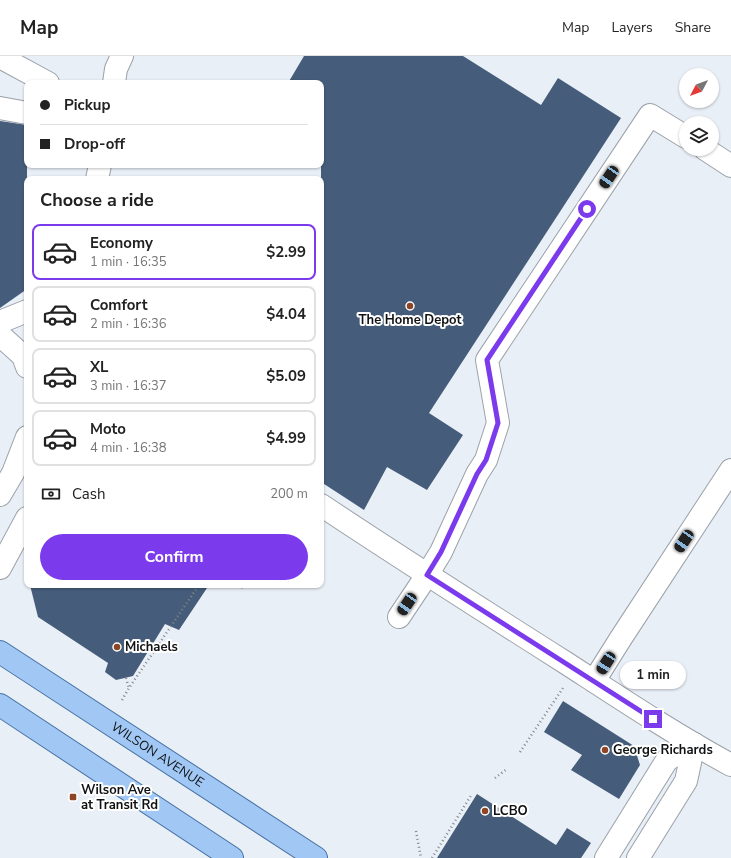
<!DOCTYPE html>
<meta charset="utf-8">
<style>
:root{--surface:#fff;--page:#f2f2f2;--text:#222;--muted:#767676;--line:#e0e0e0;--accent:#7c3aed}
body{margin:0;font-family:"Nunito Sans",sans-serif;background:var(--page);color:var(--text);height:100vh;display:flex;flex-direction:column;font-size:15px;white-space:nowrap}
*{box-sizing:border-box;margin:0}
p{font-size:13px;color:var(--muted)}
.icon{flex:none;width:22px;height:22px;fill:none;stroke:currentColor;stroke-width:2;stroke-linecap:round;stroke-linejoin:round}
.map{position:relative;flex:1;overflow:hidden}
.drawer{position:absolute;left:24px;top:120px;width:300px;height:412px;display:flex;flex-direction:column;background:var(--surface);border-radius:8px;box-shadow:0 1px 3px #0004}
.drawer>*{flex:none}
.top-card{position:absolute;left:24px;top:24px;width:300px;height:88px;border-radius:8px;box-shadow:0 1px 3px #0004;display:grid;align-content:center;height:88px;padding:0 16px;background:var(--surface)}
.needle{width:26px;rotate:229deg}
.controls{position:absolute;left:679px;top:12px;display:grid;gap:8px}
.controls a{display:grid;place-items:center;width:40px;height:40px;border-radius:50%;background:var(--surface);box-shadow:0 1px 3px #0004;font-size:20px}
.end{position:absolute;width:18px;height:18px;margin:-9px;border:5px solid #7c3aed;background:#fff;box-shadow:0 0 0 2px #fff}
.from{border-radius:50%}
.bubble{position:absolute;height:28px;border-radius:14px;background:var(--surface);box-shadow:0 1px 3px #0004;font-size:13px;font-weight:700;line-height:28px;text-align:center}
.car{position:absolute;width:12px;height:24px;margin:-12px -6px;border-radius:5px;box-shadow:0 0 3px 1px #0007;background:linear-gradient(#222 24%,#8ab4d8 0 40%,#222 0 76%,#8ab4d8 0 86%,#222 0)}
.top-card b{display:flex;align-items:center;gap:14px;height:38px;font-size:15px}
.top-card b+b{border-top:1px solid var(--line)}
.top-card i{width:10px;height:10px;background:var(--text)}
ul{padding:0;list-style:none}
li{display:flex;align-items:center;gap:12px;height:56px;margin:0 8px 6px;padding:0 8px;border:2px solid var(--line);border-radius:8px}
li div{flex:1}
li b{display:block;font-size:15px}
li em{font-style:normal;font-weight:700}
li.active{border-color:var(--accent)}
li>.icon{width:36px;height:36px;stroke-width:1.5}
h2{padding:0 16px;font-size:18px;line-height:48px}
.pay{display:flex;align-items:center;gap:10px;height:44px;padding:0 16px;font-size:15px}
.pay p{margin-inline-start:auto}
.primary-button{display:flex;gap:8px;margin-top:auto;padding:8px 16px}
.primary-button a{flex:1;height:46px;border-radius:24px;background:var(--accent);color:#fff;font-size:16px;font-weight:700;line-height:46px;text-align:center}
header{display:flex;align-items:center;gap:24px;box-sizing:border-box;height:56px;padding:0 20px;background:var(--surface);border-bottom:1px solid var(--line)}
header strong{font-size:19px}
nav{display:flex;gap:22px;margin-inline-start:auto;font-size:14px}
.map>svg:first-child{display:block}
</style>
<header>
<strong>Map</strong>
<nav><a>Map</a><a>Layers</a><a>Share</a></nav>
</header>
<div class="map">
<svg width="731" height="802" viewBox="0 0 731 802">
<rect width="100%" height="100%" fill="#e9eff6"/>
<g fill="#455d7a">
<path d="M304,0H463L541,49L558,22L621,62L429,357L463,379L427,434L387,411L364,454L321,426V27H288Z"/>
<path d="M0,65L27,69V233L0,252Z"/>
<path d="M30,529H209L179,574L165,568L133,620L116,624L105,616L108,607L38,561Z"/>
<path d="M563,645L634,690L640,709L619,743L571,714L582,699L544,676Z"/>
<path d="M477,738L556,789L567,772L591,787L581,802H437Z"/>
</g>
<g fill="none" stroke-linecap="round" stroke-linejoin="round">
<defs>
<g id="minor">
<path d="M0,1L48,27"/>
<path d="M114,27L116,13L122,0"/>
<path d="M0,52L27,57"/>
<path d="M705,93L731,110"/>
<path d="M97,123L100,109"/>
<path d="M0,266L27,255"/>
<path d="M0,279L23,300L27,311"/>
<path d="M0,439L13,417L27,381"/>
<path d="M321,449C402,503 484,555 566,607C620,642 674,678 731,709"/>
<path d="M0,512L27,462"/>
<path d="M399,561L427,519L441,496L477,418L486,404L498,367L487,304L650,59L686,81"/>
<path d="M594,625L621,582L731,414"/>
<path d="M606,802L667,704L694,688"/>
<path d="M638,802L686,725L694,688"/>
</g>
<g id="major">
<path id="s1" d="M0,596L316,802"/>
<path d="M0,649L232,802"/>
</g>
</defs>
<use href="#minor" stroke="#9ba1a8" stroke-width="24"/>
<use href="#major" stroke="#4570a2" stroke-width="24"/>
<g stroke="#82868a" stroke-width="2.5" stroke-dasharray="1 3" stroke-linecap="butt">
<path d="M234,529L244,532"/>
<path d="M126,622L129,632"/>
<path d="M122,644L129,632L199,529"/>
<path d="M520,696L563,632"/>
<path d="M495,722L507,713"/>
<path d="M416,775L421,802"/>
<path d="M432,802L472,738"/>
</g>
<use href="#minor" stroke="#fff" stroke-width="22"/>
<use href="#major" stroke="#a1c8f5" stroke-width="22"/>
</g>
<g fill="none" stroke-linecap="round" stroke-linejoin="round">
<path stroke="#7c3aed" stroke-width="5" d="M587,153L487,304L498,367L486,404L477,418L441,496L427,519L653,663"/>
</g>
<g fill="#8d4525" stroke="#fff" stroke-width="1.5">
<circle cx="410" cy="250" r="4"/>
<circle cx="117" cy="591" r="4"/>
<circle cx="605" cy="694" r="4"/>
<rect x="69" y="737" width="8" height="8" rx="2"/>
<circle cx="485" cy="755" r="4"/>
</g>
<g text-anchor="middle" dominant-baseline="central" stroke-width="4" stroke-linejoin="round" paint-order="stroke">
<g font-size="13" font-weight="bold" fill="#0f1113" stroke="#fff" text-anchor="start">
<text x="410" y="264" text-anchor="middle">The Home Depot</text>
<text x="125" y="591">Michaels</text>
<text x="613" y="694">George Richards</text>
<text x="81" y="734">Wilson Ave<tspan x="81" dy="15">at Transit Rd</tspan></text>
<text x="493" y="755">LCBO</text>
</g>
<g font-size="13" fill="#0f1113" stroke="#fff">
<text stroke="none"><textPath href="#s1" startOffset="188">WILSON AVENUE</textPath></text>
</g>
</g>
</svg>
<div class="controls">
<a><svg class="needle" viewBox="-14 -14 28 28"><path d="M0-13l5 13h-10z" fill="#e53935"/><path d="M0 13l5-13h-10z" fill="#767676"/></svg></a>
<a><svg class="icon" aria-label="layers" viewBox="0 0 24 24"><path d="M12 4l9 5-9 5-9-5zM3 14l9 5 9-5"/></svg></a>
</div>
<i class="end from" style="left:587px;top:153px"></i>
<i class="end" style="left:653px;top:663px"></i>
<div class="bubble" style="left:620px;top:605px;width:66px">1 min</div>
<i class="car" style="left:609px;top:121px;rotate:214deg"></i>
<i class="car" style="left:684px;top:485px;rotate:214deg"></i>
<i class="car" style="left:407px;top:548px;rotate:214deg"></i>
<i class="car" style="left:606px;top:607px;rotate:213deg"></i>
<div class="top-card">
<b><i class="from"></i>Pickup</b>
<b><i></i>Drop-off</b>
</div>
<section class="drawer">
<h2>Choose a ride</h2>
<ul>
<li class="active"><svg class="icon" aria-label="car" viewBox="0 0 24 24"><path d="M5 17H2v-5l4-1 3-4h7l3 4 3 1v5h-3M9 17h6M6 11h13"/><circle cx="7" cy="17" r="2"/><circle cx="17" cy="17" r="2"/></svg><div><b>Economy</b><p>1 min · 16:35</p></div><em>$2.99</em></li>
<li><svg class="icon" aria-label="car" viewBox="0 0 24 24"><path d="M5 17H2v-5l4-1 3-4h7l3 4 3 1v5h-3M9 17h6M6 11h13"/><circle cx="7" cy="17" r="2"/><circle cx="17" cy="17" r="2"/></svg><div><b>Comfort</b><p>2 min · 16:36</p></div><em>$4.04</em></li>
<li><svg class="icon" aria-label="car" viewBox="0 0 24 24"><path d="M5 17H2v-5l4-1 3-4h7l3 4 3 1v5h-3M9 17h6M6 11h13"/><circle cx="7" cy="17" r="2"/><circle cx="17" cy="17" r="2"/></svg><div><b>XL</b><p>3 min · 16:37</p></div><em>$5.09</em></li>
<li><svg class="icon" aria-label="car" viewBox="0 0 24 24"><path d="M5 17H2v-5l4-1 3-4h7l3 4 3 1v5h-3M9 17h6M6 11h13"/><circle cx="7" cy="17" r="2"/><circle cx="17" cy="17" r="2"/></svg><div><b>Moto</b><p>4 min · 16:38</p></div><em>$4.99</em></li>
</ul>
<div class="pay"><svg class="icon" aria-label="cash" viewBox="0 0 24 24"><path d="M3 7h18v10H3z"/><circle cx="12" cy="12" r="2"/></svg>Cash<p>200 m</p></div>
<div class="primary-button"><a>Confirm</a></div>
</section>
</div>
